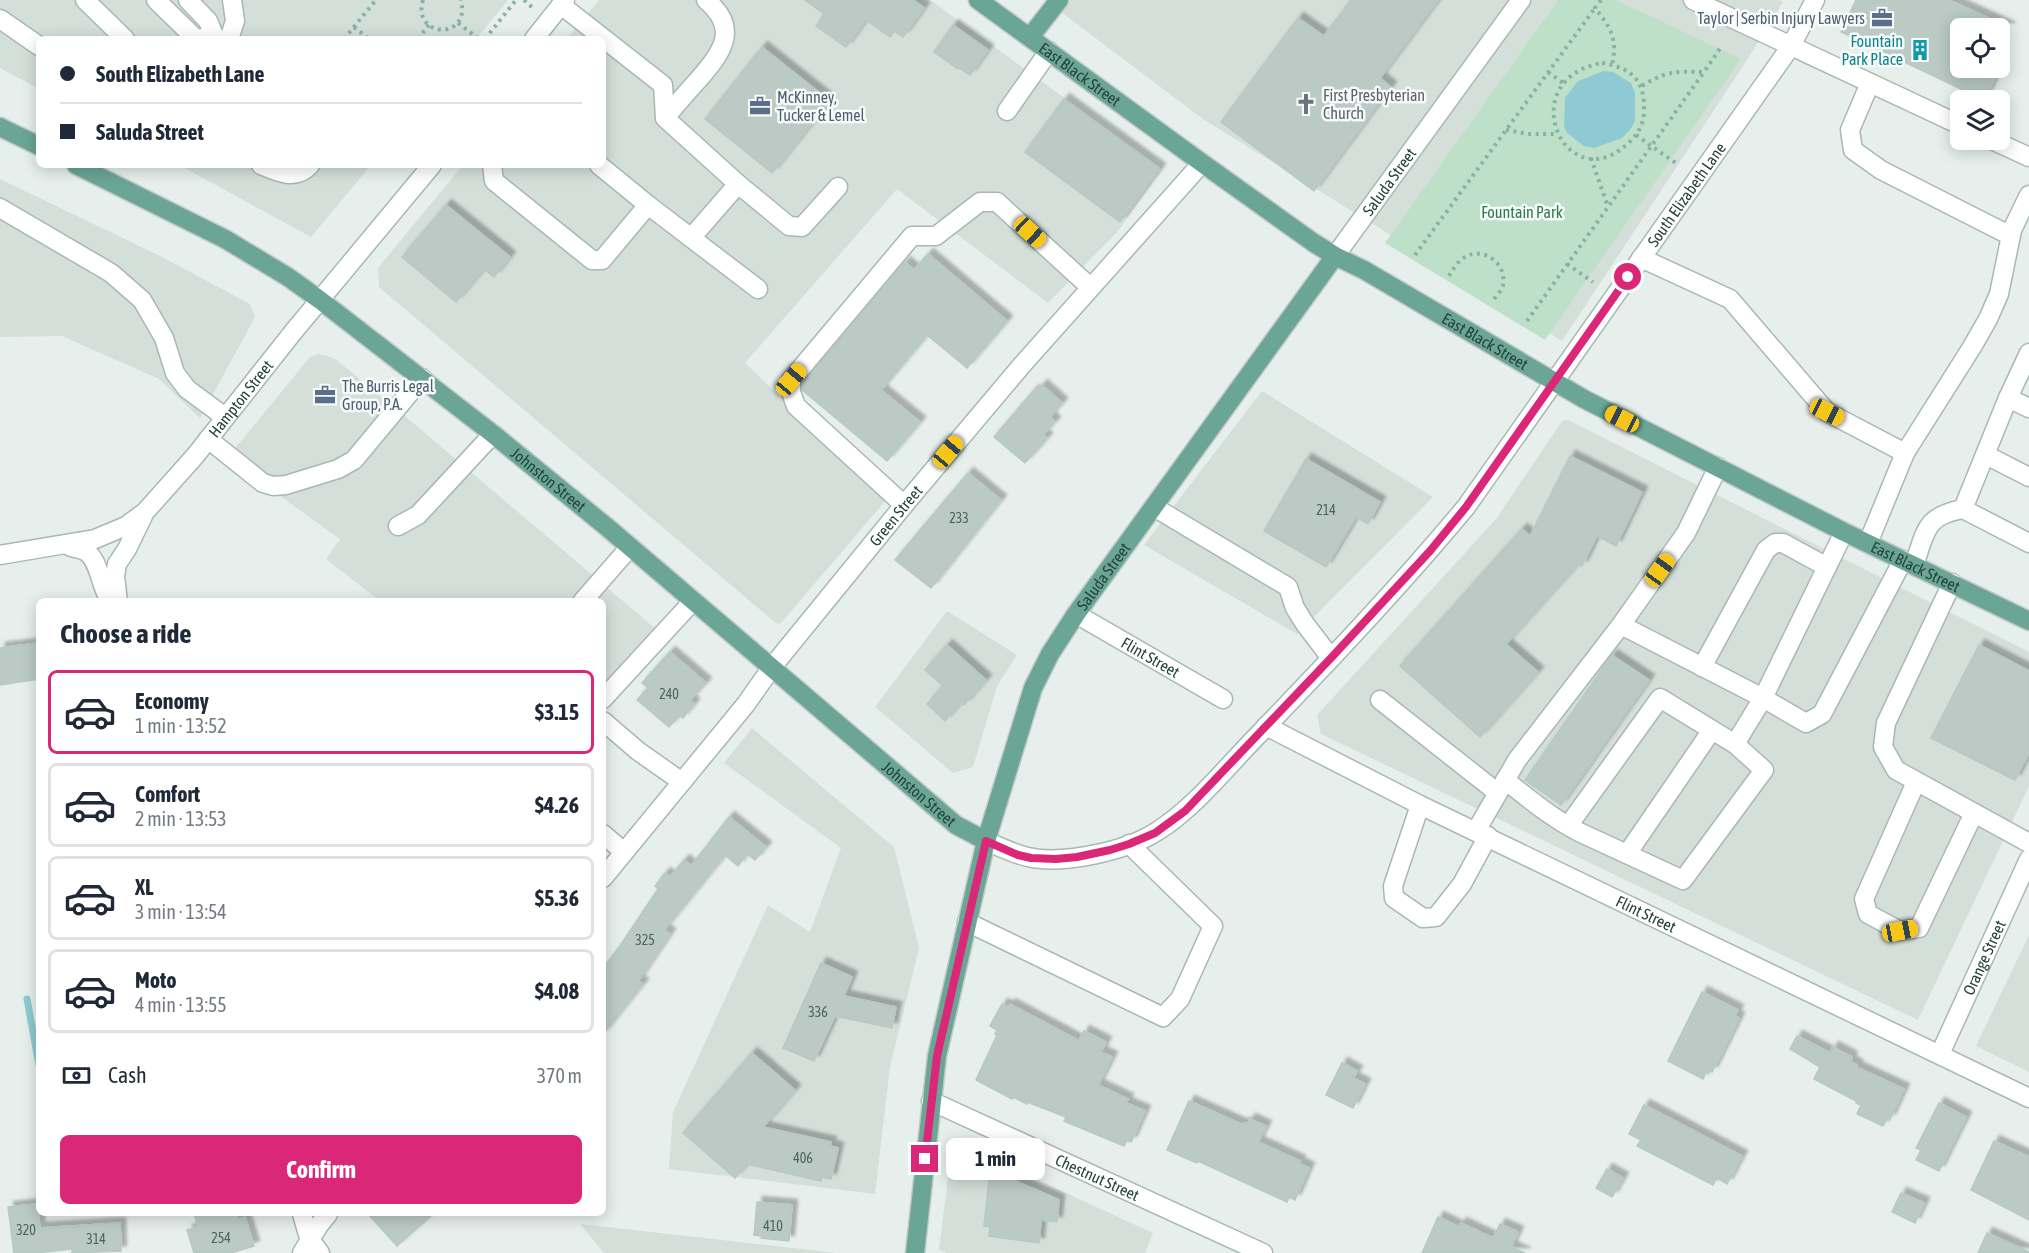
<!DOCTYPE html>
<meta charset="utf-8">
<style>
:root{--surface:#fff;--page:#f6f6f7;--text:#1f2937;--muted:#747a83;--line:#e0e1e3;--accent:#db2777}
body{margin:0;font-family:"Asap Condensed",sans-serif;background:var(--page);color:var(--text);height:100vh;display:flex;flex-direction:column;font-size:22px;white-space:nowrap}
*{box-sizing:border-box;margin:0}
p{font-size:20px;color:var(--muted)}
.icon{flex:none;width:33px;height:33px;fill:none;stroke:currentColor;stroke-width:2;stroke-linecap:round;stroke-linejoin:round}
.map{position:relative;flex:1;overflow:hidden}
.drawer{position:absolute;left:36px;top:598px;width:570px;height:618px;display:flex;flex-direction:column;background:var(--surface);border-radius:9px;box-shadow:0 3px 15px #0003}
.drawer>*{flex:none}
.top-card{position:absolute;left:36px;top:36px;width:570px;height:132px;border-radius:9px;box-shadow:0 3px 15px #0003;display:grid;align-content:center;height:132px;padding:0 24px;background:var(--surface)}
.buttons{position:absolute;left:1950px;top:18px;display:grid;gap:12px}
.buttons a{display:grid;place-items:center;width:60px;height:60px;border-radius:9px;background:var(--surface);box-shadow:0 3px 15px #0003;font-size:30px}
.end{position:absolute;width:27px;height:27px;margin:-14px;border:8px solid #db2777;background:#fff;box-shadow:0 0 0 3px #fff}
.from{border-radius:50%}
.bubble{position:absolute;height:42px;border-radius:9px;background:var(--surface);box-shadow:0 3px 15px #0003;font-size:20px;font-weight:700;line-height:42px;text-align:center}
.car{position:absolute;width:18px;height:36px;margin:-18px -9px;border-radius:8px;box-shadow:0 0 4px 2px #0007;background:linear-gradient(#f5c518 24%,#345 0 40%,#f5c518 0 76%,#345 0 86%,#f5c518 0)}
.top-card b{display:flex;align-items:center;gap:21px;height:57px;font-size:22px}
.top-card b+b{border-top:2px solid var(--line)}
.top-card i{width:15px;height:15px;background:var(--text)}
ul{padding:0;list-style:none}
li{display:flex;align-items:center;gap:18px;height:84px;margin:0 12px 9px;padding:0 12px;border:3px solid var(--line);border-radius:9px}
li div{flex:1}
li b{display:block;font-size:22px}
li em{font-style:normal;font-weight:700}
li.active{border-color:var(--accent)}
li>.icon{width:54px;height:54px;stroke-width:1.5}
h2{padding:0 24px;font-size:27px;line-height:72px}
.pay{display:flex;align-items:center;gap:15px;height:66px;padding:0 24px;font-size:22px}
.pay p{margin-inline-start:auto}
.action{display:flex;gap:12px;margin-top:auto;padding:12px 24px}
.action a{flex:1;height:69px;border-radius:9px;background:var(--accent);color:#fff;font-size:24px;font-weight:700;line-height:69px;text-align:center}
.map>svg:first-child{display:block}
</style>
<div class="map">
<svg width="2029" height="1253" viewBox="0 0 2029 1253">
<defs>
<filter id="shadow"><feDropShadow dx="5.5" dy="-5.5" stdDeviation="1.5" flood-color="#0004"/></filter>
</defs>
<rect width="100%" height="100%" fill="#e6efeb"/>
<g fill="#d4dfda">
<path d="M0,0H508L476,39H39V89L0,68Z"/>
<path d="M599,0H930L1162,169L1118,231L1048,303L897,189L745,363L887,499L781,623L777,624L379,287L378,268L463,165H603V39H567Z"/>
<path d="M1045,0H1779L1783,2L1747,60L1562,341L1203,119Z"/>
<path d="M179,165H371L311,237Z"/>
<path d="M0,179L160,256L250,304L255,317L200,418L159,379L62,336L0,337Z"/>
<path d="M319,354L334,358L412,422L670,641L603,713V602L380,601L326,559L340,539L227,458L310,357Z"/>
<path d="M1262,391L1433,497L1297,634L1144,545Z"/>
<path d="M1568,420L2029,652V786L1918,1020L1321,734L1317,715L1496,519L1562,421Z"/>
<path d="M947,611L1017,655L997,686L973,767L953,773L875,707Z"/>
<path d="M752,728L894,847L919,948L890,1067L875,1194L669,1169L673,1112L768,905L810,932L841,848L724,763Z"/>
<path d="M2029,935V1072L1976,1046Z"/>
<path d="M968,1150L975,1151L1153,1233L1145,1253H947L939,1250L950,1160L958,1153Z"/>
<path d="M580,1224L836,1253H604Z"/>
</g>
<path fill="#bfe0c8" d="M1558,0H1616L1741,59L1545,340L1385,243Z"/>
<path fill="#8ec9d4" d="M1604,71L1613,72L1631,83L1635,93V121L1630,130L1622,138L1594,148L1584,146L1567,133L1564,126L1565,98L1578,81Z"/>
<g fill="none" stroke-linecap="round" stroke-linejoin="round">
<path stroke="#8ec9d4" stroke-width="7" d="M27,999L39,1065"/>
</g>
<g fill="#bbcac4" stroke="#b8c9c2" stroke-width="1.5" filter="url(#shadow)">
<path d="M805,0H913L924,8L903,37L894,31L890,37L866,20L846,47L816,26L824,14Z"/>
<path d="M1351,0H1438L1380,78L1391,87L1314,191L1221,122L1298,18L1324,36Z"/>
<path d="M1856,0H1949L2010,28H1960V68H2000L1984,100L1841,32Z"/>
<path d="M953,25L988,50L970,75L959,68L958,69L934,52Z"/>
<path d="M762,47L830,101L772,173L705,119Z"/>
<path d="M1064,99L1160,169L1120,222L1025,152Z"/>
<path d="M446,205L510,257L494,277L484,269L456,302L402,257Z"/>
<path d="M928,254L1007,321L967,368L927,335L881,390L920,422L887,461L802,390V384L905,262L914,270Z"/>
<path d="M1042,385L1062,403L1050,417L1055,422L1043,435L1047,438L1025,463L994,437L1034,390L1036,392Z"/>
<path d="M1570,456L1642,492L1616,546L1597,536L1582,566L1578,564L1506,644L1538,672L1480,737L1400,666L1522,529L1530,536Z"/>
<path d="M1306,459L1380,502L1368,524L1356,517L1326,567L1264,531Z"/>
<path d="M968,473L1001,500L931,588L895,560Z"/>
<path d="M39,643V679L0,685V648Z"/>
<path d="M947,645L986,680L964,705L961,702L945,721L927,704L943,686L925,670Z"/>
<path d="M1979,645L2029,671V753L2015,780L1931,738Z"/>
<path d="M670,652L706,683L690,700L694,704L683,718L680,715L669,727L637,700L648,688L642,683Z"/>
<path d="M1612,655L1649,680L1561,805L1525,780Z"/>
<path d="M729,817L766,847L755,860L747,854L738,866L725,855L664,930L670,934L638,981L643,984L603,1034V968L620,946L658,889L655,886L665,873L670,877L684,860L691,866Z"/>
<path d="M821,963L852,977L844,996L896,1007L892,1028L835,1016L814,1061L783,1048Z"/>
<path d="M1702,992L1738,1010L1735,1016L1739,1018L1712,1072L1707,1070L1703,1079L1668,1061Z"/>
<path d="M1002,1004L1009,1007L1010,1004L1079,1041L1084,1031L1106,1042L1101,1052L1112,1057L1098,1085L1128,1099L1126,1103L1145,1111L1131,1142L1127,1140L1124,1146L1064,1121L1066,1117L1027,1102V1104L1013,1097L1012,1099L976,1080L997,1035L995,1034L997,1030L990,1026Z"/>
<path d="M1797,1036L1830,1053L1833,1047L1852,1057L1850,1061L1857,1065L1856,1067L1904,1089L1890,1119L1887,1118L1883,1126L1857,1114L1861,1105L1856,1103V1101L1814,1079L1820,1067L1790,1049Z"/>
<path d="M752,1053L795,1090L763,1127L831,1142L830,1146L838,1148L831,1179L822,1177L821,1181L747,1164L735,1178L683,1133Z"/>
<path d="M1342,1063L1357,1071L1353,1078L1365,1084L1353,1108L1326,1095Z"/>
<path d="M1189,1101L1243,1125L1244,1123L1247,1124L1250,1119L1266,1126L1258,1142L1300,1161L1298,1163L1309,1168L1295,1200L1289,1197L1287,1202L1198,1161L1197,1163L1167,1150Z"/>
<path d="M1939,1103L1966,1117L1939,1171L1916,1160L1921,1150L1916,1148Z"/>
<path d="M1644,1105L1742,1156L1727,1184L1717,1178L1713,1185L1637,1146L1641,1140L1629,1134Z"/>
<path d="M1994,1141L2029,1157V1220L1971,1190Z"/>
<path d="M1607,1169L1623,1178L1612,1197L1596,1188Z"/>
<path d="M990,1170L1059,1200L1057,1222L1041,1220L1039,1243L989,1236L990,1227L984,1226Z"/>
<path d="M1901,1193L1924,1203L1915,1223L1892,1212Z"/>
<path d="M757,1202L792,1205L789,1241L761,1238L762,1236L754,1235Z"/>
<path d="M37,1204L40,1228L120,1223L121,1251L72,1253V1249L35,1253H14L8,1207Z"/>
<path d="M194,1214H236L238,1220L245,1217L254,1246L231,1253H194L187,1230L198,1227Z"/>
<path d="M368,1214H433L397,1246Z"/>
<path d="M1438,1217L1459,1227L1461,1223L1493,1238L1500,1224L1518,1232L1511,1247L1525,1253H1422Z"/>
<path d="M1987,1233L2029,1252V1253H1978Z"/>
</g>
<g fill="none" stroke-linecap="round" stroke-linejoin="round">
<defs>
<g id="minor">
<path d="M85,0L125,39"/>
<path d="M156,0L195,38L218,39"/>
<path d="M188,0L208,21L215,38"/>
<path d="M1693,0L1960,125"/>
<path d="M561,5L663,85L665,118L738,184"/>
<path d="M0,19L39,46"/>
<path d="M229,39L235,21L232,0"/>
<path d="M534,39L565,0"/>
<path d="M1870,83L1850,130L1853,150L1881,170L2011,236"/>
<path d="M1007,111L1049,51"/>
<path d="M665,118C676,105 687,92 699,79C721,53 741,29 706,0"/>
<path d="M1992,140L2029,157"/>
<path d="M261,165C277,172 296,181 310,165"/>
<path d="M492,165L494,181L592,260H602L648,205"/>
<path d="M599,165L648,205L758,289"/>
<path d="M0,208L111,273L142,300L164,338L175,373L187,389L225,417"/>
<path d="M691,238L738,184L789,226L802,227L838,187"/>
<path id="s1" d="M1335,256L1521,0"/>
<path d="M1641,258L1730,299L1827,412L1905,453L1868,543"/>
<path d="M2029,353L2008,398L2029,408"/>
<path d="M2008,398L1963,509L2029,543"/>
<path d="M208,439L263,483L273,486L286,485L338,469L354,460L422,378"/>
<path d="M1905,453L1972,347L1988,319L1999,294L2012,230L2029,195"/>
<path d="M1986,455L2029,477"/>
<path d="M904,505L796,406L791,392V380L912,236H936L980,202H997L1090,287"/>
<path d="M1154,507L1288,587L1295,608L1305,624L1331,658"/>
<path d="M398,526L418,515L493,434"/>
<path d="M1844,532L1763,698L1806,723L1822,714L1903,560"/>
<path d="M70,544L71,547C75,548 81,549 85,551C100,559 100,588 111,602"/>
<path id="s2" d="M0,555L95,539L126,526L145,512L195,456L294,331L432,165"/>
<path d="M1914,565C1926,532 1924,516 1963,509"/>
<path d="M1952,583L1886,723L1883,747L1896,770L2029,843"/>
<path d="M118,602L115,576L117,564L127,549L143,516"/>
<path d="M582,602L630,547"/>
<path id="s3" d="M1076,614L1223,699"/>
<path d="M1621,625L1763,698L1735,744"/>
<path d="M1702,667L1766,550L1775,543H1783L1827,567"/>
<path d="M603,699L693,601"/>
<path d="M1380,700L1498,793"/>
<path d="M603,721L638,751L682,782"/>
<path id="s4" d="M1266,726L1420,805L2029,1098"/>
<path d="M1505,780C1529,799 1552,818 1579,832L1683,880L1764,770L1735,744L1660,698L1568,826"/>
<path d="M1916,782L1864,899L1868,914L1900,931L1919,928L1974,813"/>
<path d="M1420,805L1393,886L1394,898L1423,918L1436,917L1462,884L1488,836"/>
<path d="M1476,831L1517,760L1621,625L1686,533L1718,467"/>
<path d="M603,834L624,852"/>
<path id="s5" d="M986,841C1000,847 1014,854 1028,857C1063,865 1126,851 1156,832C1195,808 1228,765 1261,732C1331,659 1401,585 1466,507L1791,46L1815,0"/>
<path d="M1627,854L1712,730"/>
<path id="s6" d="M603,878L746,704L772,667L904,505L1022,365L1202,163"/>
<path d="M967,922L1163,1017L1180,999L1213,926L1129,844"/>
<path id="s7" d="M1940,1054L2029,859"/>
<path id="s8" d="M931,1101L1263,1253"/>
<path d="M302,1214L309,1238L320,1253"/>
<path d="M302,1253L319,1225L328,1214"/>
</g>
<g id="major">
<path id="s9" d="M978,0L1202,163L1314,243L1335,256L1364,270L1584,399L1844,532L2029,621"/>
<path d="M1030,37L1059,0"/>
<path d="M0,127L39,146"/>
<path id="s10" d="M76,165L225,239L288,277L320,300L493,434L608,528L956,825L986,841"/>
<path id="s11" d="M915,1253L937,1056L986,841L1033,688L1050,654L1076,614L1335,256"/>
</g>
</defs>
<use href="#minor" stroke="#a8b8b2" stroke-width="21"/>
<use href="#major" stroke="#c2cac8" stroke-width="21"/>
<g stroke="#86b3a5" stroke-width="4" stroke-dasharray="3 4.5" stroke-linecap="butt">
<path d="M423,0C411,37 471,42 461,0"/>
<path d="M524,0L534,9"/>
<path d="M1601,0L1595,8C1611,28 1618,39 1612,65"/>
<path d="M458,23L479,39"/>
<path d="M354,27L369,39"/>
<path d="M344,39L376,0"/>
<path d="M418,39L429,25"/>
<path d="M485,39L516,0"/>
<path d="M1602,63C1632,68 1645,80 1644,111C1644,126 1636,137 1625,146C1564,198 1512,79 1602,63Z"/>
<path d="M1548,72L1563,83"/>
<path d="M1642,86C1665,71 1678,71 1704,72L1721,47"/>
<path d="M1506,130L1528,134H1557"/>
<path d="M1636,135L1677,164"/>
<path d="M1591,158L1608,207"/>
<path d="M1415,255L1595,8"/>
<path d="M1567,264L1593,282"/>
<path d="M1449,276C1453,269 1458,261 1465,257C1484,246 1507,264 1503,285C1502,291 1496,296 1493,301"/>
<path d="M1527,321L1704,72"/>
</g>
<use href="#minor" stroke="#fff" stroke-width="18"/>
<use href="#major" stroke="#6aa596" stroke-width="18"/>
</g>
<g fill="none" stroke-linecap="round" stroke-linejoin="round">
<path stroke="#db2777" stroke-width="8" d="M925,1159L937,1056L986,841L1018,855L1031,858L1056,859L1077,857L1110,850L1129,844L1155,833L1185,811L1331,658L1430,551L1466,507L1628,277"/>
</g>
<defs>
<symbol id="office-bare" viewBox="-9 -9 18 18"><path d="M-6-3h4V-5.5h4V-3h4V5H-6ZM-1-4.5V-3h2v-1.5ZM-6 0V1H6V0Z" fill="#5c6f8a" stroke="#f7fbf9" stroke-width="2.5" paint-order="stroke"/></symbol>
<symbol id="building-bare" viewBox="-9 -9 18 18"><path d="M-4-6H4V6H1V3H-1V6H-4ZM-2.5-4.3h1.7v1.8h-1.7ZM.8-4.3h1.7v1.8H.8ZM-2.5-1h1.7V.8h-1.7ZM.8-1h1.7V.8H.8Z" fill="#0f9aa8" stroke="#f7fbf9" stroke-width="2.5" paint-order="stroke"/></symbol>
<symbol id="church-bare" viewBox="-9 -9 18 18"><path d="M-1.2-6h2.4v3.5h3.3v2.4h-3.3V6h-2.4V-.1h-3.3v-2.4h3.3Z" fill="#6b7280" stroke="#f7fbf9" stroke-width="2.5" paint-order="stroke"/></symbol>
</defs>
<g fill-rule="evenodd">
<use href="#office-bare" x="1867" y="3" width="30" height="30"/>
<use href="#building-bare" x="1905" y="35" width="30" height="30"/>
<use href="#church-bare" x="1291" y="89" width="30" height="30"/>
<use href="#office-bare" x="745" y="91" width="30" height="30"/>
<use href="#office-bare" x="310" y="380" width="30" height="30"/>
</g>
<g text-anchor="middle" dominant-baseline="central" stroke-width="5" stroke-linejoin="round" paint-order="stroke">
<g font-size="14" fill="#4a645c">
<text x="1326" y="510">214</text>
<text x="959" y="518">233</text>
<text x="669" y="694">240</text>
<text x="645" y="940">325</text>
<text x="818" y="1012">336</text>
<text x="803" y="1158">406</text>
<text x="773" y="1226">410</text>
<text x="26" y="1230">320</text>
<text x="221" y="1238">254</text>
<text x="96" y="1239">314</text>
</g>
<g font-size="16" fill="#4e5e75" stroke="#f7fbf9" text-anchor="start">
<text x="1865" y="18" text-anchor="end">Taylor | Serbin Injury Lawyers</text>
<text x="777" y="97">McKinney,<tspan x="777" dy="18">Tucker &amp; Lemel</tspan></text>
<text x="342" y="386">The Burris Legal<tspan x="342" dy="18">Group, P.A.</tspan></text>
</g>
<g font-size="16" fill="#0d838f" stroke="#f7fbf9" text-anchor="end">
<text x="1903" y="41">Fountain<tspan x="1903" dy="18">Park Place</tspan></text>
</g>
<g font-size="16" fill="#24423a" stroke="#f7fbf9">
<text stroke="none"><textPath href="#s9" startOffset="126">East Black Street</textPath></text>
<text stroke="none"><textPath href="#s1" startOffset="92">Saluda Street</textPath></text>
<text stroke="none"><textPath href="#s5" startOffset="1010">South Elizabeth Lane</textPath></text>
<text stroke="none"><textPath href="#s9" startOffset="612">East Black Street</textPath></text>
<text stroke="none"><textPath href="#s2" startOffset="302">Hampton Street</textPath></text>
<text stroke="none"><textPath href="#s10" startOffset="570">Johnston Street</textPath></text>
<text stroke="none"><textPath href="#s6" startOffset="466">Green Street</textPath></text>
<text stroke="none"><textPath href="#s9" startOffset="1098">East Black Street</textPath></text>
<text stroke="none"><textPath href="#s11" startOffset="711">Saluda Street</textPath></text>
<text stroke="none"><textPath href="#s3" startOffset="86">Flint Street</textPath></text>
<text stroke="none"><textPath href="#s10" startOffset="1056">Johnston Street</textPath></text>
<text stroke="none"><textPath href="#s4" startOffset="424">Flint Street</textPath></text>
<text stroke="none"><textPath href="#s7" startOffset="106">Orange Street</textPath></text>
<text stroke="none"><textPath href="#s8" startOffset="183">Chestnut Street</textPath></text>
</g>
<g font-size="16" fill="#5b616d" stroke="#f7fbf9" text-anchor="start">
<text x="1323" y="95">First Presbyterian<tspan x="1323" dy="18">Church</tspan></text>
</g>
<g font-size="16" fill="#2d7a4b" stroke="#f7fbf9">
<text x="1522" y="212">Fountain Park</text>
</g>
</g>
</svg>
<div class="buttons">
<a><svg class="icon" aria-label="locate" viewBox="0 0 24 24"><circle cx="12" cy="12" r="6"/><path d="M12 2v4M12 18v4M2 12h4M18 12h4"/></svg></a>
<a><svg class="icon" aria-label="layers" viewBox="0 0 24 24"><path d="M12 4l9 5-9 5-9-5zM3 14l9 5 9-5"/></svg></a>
</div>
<i class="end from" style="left:1628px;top:277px"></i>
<i class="end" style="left:925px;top:1159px"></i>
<div class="bubble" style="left:946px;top:1138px;width:99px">1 min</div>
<i class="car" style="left:1030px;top:232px;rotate:133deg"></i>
<i class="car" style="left:791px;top:380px;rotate:40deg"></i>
<i class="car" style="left:1827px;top:412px;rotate:117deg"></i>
<i class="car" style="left:1622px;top:419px;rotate:297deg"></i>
<i class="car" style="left:948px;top:452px;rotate:40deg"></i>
<i class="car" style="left:1660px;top:570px;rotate:36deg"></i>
<i class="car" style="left:1900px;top:931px;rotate:79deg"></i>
<div class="top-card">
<b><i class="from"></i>South Elizabeth Lane</b>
<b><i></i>Saluda Street</b>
</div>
<section class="drawer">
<h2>Choose a ride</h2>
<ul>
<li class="active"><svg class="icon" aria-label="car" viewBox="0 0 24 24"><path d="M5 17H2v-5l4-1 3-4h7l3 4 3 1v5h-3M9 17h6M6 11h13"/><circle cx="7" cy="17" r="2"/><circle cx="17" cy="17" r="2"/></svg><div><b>Economy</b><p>1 min · 13:52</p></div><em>$3.15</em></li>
<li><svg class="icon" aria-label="car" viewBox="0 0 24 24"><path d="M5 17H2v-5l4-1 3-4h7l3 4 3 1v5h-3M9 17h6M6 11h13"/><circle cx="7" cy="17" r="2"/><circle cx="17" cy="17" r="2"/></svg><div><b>Comfort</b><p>2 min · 13:53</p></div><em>$4.26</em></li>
<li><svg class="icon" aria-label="car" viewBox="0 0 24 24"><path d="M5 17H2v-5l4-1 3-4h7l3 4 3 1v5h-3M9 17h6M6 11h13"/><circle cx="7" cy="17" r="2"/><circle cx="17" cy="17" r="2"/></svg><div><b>XL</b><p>3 min · 13:54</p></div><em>$5.36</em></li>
<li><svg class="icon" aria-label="car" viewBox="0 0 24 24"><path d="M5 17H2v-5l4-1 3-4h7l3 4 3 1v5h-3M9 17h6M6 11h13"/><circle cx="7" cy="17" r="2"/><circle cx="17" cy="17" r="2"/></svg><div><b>Moto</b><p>4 min · 13:55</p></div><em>$4.08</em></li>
</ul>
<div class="pay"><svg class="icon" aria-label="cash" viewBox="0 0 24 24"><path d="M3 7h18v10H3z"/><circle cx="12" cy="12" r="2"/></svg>Cash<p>370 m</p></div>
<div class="action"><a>Confirm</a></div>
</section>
</div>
